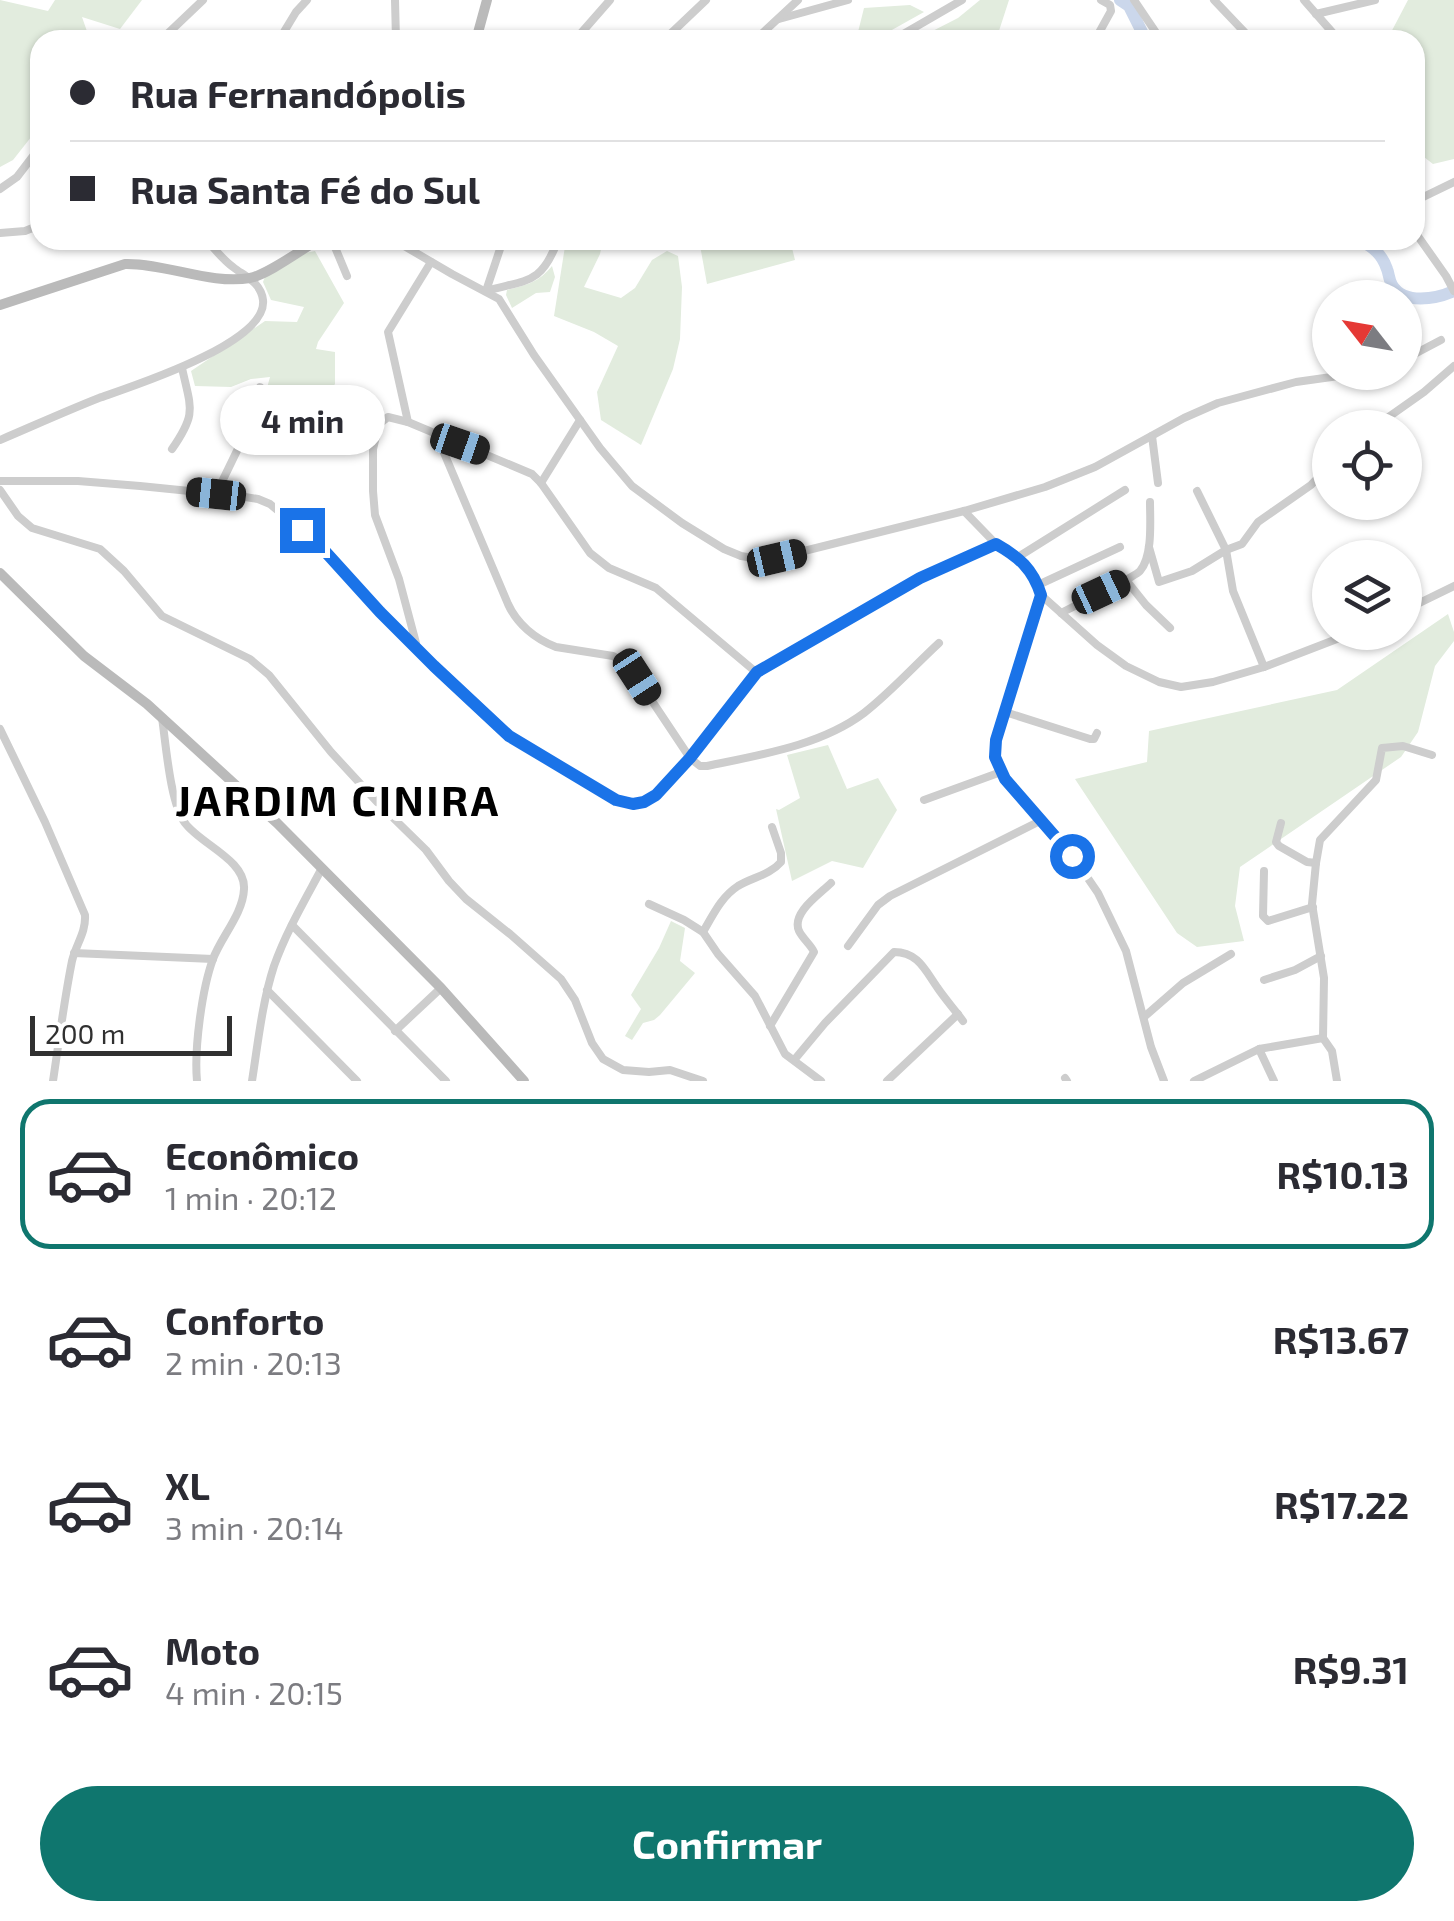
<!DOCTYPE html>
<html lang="pt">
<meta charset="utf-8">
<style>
:root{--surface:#fff;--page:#f7f7f7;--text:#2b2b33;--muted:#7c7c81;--line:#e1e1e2;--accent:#0f766e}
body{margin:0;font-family:"Exo 2",sans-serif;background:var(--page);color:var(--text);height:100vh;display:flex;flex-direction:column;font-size:38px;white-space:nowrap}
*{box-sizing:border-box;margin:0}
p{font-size:32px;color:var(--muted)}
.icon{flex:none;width:55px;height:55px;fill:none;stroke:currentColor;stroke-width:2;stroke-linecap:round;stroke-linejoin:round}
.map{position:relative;height:1081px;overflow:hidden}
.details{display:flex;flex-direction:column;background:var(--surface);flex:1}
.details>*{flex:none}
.guide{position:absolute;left:30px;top:30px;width:1395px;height:220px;border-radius:30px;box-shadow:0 2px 8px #0004;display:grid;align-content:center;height:220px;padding:0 40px;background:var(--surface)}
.needle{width:65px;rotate:301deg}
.controls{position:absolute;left:1312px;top:280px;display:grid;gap:20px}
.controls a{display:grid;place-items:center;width:110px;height:110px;border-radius:50%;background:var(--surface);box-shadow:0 2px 8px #0004;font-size:50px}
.scale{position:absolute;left:30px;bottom:25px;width:202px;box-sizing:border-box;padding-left:10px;border:5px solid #303030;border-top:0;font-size:28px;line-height:35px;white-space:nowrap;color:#303030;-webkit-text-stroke:8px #fff;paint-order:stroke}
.end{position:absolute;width:45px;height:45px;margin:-22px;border:12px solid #1a73e8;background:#fff;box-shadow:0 0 0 5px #fff}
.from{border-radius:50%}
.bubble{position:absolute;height:70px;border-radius:35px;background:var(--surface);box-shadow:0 2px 8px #0004;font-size:32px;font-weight:700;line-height:70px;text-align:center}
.car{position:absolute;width:30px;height:60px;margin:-30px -15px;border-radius:12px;box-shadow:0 0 8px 2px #0007;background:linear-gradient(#222 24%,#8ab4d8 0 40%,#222 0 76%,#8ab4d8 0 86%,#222 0)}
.guide b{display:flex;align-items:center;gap:35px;height:95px;font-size:38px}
.guide b+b{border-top:2px solid var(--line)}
.guide i{width:25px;height:25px;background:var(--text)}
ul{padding:18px 0 0;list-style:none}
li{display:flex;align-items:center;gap:30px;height:150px;margin:0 20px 15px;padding:0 20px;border:5px solid transparent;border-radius:30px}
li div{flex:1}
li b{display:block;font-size:38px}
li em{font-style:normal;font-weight:700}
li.active{border-color:var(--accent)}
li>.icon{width:90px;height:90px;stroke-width:1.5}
.cta{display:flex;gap:20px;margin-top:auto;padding:20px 40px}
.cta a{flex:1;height:115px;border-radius:60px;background:var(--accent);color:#fff;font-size:40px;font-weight:700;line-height:115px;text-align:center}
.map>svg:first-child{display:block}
</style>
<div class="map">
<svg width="1454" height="1081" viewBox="0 0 1454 1081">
<rect width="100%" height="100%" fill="#fff"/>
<g fill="#e2ecde">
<path d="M0,0L48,11L55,0H142L120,29L82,17L90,40H40L39,127L13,160L0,167Z"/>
<path d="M980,0H1009L997,37L991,40H915L958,18Z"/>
<path d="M1408,0H1454V159L1433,164L1415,150V40H1387Z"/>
<path d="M910,5L924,12L874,40H856L864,8Z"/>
<path d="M566,240H603L600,254L584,287L621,298L635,288L652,260L667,251L678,256L682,287L680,339L673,369L641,445L601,420L597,392L618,346L594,332L554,316Z"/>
<path d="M699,240H790L795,260L707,284Z"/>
<path d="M315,251L344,303L318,342L316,349L335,352V384L320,403L329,412L312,430L262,406L270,377L251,379L231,387L195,386L191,371L265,321L297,322L304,307L271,300L263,282L266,274L300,254Z"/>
<path d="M552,266L555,277L550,292L536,293L512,308L506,295L507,290C527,285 539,282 552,266Z"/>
<path d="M1448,614L1454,632V641L1435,666L1418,732L1401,757L1240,867L1235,906L1244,941L1197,947L1177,933L1075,779L1147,762L1149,731L1337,690Z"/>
<path d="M828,745L847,789L878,778L897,810L863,868L832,861L792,881L776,809L779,810L800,798L787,755Z"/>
<path d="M671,921L685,928L680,961L695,973L660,1015L654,1020L643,1023L632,1040L625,1036L641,1009L631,995L659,948Z"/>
</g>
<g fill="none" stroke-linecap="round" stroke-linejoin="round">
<g stroke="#cbd7eb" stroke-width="12">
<path d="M1120,0L1129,6L1146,40"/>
<path d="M1359,240C1373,247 1382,254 1387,269C1389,274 1389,280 1392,285C1404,305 1436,299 1454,291"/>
</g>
<g stroke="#cdcdcd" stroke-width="8">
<path d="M395,0L396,40"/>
<path d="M1134,0L1161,40"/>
<path d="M1214,0L1252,40"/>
<path d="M1304,0L1339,40"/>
<path d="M1316,14L1375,0"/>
<path d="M779,19L848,0"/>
<path d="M161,40L203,0"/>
<path d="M279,40L296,12L307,0"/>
<path d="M575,40L610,0"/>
<path d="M664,40L706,0"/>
<path d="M755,40L798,0"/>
<path d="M893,40L962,0"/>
<path d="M1095,40L1111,11L1110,5L1101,0"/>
<path d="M0,189L17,177L40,147"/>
<path d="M1415,201L1454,182"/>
<path d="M1415,232L1446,276L1454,291"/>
<path d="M0,233L25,231L40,225"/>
<path d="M332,240L347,276"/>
<path d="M394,240L452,274L499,299L534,355L600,448L632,486L682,523L724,549L741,556L759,559L796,553L964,511L1045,487L1095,467L1184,418L1218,403L1296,382L1367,372"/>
<path d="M486,291C528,279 541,285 558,240"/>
<path d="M486,291L503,240"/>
<path d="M1405,359L1441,340"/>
<path d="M408,422L388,332L431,262"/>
<path d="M1373,428L1424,392L1454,366"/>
<path d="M436,434L508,604C517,624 535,639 556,647L613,656L628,665L690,758L700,766H707C759,755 820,746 864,713C891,692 914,666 939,643"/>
<path d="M1152,436L1158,483"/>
<path d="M0,440C33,426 66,411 99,398C133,386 268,343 263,300C261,282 244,276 233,267C223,260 215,249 206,240"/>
<path d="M172,449C197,413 191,409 182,368"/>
<path d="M0,481H78L140,486L239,496L258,499L270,504L323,548L380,612L434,666L509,736L616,800L633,805L644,802L656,795L690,758L757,673L920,578L996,544"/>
<path d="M541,483L580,420"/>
<path d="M0,490L18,516L32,528L100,549L124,571L162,616L250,659L269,675L331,752L379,804L426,850L449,881L466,899L510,934L561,979L575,1000L592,1043L603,1059L623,1070L649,1072L670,1070L703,1081"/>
<path d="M1197,491L1226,550L1233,591L1264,667"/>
<path d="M216,494L249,426L260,387"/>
<path d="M1150,502C1150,520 1153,556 1140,571C1136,575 1130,577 1126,580L1146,605L1170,628"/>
<path d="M964,511L996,544L1026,565L1041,595L997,740L995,757L1005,779L1085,874L1098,893L1126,951L1151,1047L1164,1081"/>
<path d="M1149,547L1159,582L1192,571L1226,550L1242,544L1258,522L1311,485L1330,465"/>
<path d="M1018,557L1125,490"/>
<path d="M1038,585L1120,547"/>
<path d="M1041,595L1097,645L1126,666L1159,682L1181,687L1213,682L1264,667L1355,632"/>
<path d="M1405,610L1454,586"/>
<path d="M1061,613L1126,580"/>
<path d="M416,643L399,579L375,515L373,491V449L379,424L388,417L408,422L532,474L541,483L590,553L609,568L656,588L757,673"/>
<path d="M1005,712L1090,739H1094L1097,733"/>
<path d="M162,718C166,744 170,803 185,823C200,844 246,860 244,889C243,914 221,937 213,959C202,989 194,1049 197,1081"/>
<path d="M0,729L45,822L85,915C86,933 76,944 72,961C64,1001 59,1041 53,1081"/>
<path d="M924,800L1001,772"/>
<path d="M1281,823L1276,842L1279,846L1307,862L1316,863L1320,840L1376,780L1382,748L1403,746L1432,755"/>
<path d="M1316,863L1312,904L1324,978L1323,1038L1332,1051L1337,1081"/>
<path d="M1264,871L1263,916L1268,921L1313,907"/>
<path d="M649,904L684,920L703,932L718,954L755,996L785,1054L821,1081"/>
<path d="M292,925L446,1081"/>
<path d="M703,932C713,915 721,897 738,886C753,877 770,875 781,862V853L772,827"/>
<path d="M848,946L878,905L890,896L1040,821"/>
<path d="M74,953L213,959"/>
<path d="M1264,980L1295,970L1321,956"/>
<path d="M267,990L357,1081"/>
<path d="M1144,1017L1183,983L1231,954"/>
<path d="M770,1026L814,952C811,945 803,939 799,931C791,913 820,894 831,883"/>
<path d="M395,1031L441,988"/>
<path d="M1259,1049L1274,1081"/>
<path d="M795,1059L825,1023L894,952C918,952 925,970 937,987C945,999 955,1010 963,1021"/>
<path d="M1065,1078L1067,1081"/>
<path d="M252,1081C258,1043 262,1003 274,966C286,932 305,900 322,868"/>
<path d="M887,1081L958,1014"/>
<path d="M1194,1081L1259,1049L1323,1038"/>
</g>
<g stroke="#bababa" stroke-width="10">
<path d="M476,40L487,0"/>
<path d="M0,305L125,264C165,263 211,285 250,278C267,275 301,250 318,240"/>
<path d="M0,573L84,656L147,704L277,823L441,988L524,1081"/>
</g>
</g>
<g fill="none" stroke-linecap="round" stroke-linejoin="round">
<path stroke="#1a73e8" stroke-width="12" d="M302,530L322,548L380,612L434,666L509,736L616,800L633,804L644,802L656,795L690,758L757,672L920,578L996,544C1019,557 1033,569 1041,595L996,740L995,757L1005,779L1072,856"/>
</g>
<g text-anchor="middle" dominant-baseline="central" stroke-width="10" stroke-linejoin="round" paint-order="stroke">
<g font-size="42" font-weight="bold" letter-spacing="2.5" fill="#000" stroke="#fff">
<text x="338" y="799">JARDIM CINIRA</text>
</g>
</g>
</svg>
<div class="controls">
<a><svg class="needle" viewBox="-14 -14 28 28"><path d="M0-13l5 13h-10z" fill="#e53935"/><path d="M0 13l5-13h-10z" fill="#7c7c81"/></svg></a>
<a><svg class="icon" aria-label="locate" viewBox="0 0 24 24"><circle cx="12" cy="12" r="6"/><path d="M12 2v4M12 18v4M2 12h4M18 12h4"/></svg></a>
<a><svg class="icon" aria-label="layers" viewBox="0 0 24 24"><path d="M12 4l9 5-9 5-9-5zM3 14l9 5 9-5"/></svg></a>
</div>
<div class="scale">200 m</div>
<i class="end from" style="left:1072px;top:856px"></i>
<i class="end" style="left:302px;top:530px"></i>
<div class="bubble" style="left:220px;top:385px;width:165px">4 min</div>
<i class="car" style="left:460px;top:444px;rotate:109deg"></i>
<i class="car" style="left:216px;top:494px;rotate:276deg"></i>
<i class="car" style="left:777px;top:558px;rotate:77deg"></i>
<i class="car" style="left:1101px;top:592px;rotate:65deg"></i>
<i class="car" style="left:637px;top:677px;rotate:147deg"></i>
<div class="guide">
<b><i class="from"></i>Rua Fernandópolis</b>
<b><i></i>Rua Santa Fé do Sul</b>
</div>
</div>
<section class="details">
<ul>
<li class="active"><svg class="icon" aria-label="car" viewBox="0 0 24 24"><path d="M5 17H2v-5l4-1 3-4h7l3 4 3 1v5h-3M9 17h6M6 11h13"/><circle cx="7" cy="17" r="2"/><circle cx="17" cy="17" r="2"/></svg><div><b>Econômico</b><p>1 min · 20:12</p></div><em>R$10.13</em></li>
<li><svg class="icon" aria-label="car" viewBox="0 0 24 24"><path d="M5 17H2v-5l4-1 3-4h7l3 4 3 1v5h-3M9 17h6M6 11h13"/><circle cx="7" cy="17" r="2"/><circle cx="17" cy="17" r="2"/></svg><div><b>Conforto</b><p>2 min · 20:13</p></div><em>R$13.67</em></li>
<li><svg class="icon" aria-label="car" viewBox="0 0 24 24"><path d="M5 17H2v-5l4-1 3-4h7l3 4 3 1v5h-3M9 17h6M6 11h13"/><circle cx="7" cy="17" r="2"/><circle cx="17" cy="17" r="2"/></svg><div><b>XL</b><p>3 min · 20:14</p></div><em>R$17.22</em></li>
<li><svg class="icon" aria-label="car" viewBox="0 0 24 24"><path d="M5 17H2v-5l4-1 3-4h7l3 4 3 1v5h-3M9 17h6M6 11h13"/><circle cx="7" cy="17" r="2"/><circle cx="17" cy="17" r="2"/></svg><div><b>Moto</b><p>4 min · 20:15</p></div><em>R$9.31</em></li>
</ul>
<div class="cta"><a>Confirmar</a></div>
</section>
